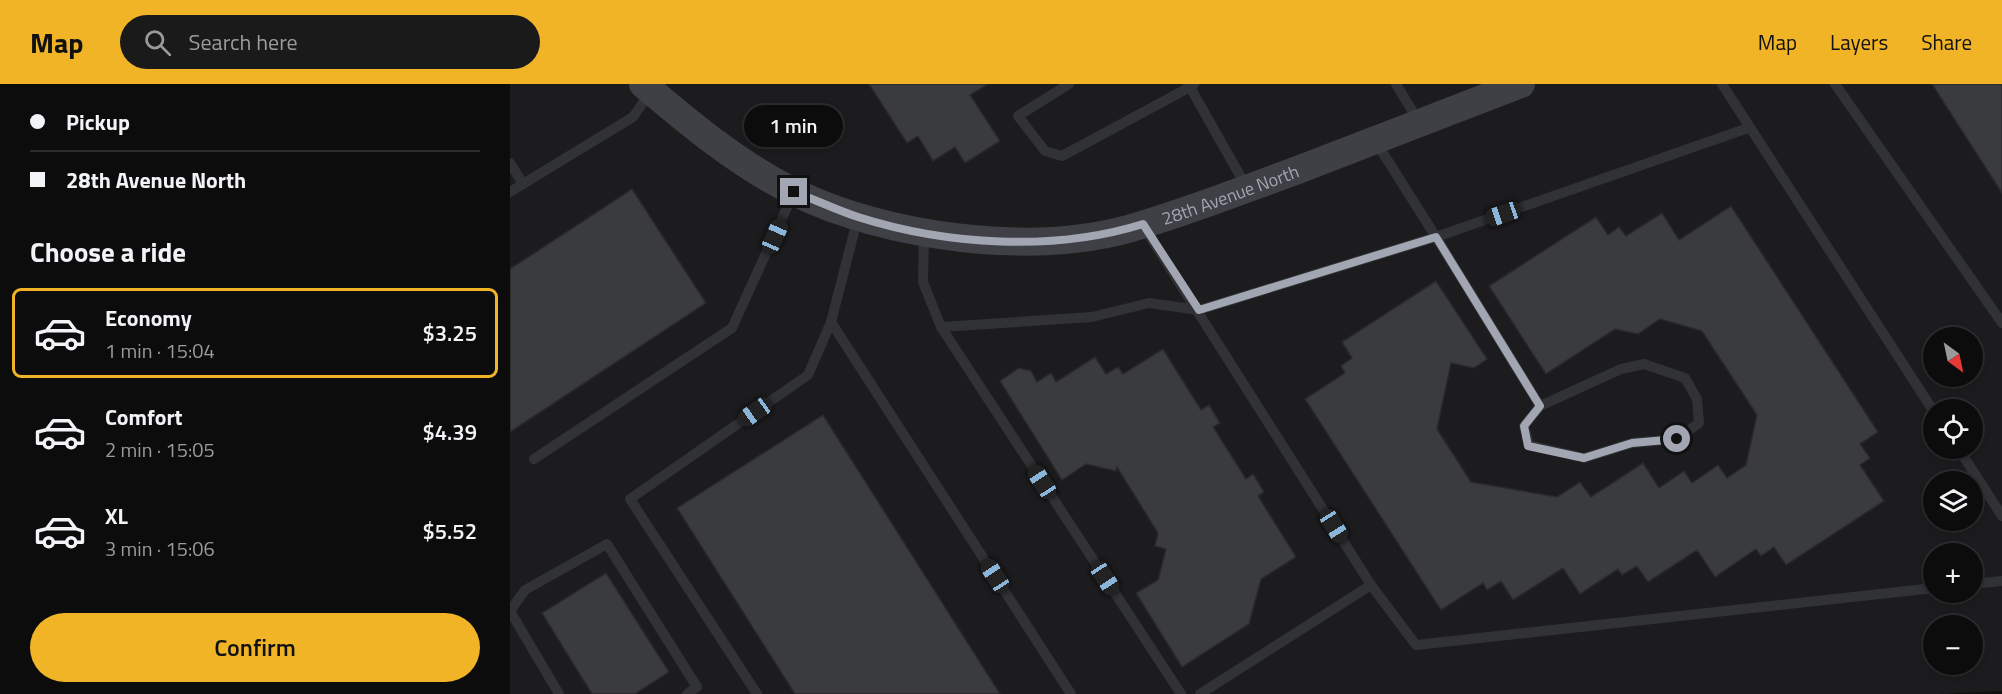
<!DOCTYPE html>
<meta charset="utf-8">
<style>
:root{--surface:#0c0c0d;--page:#1a1a1b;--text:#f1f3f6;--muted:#9a9b9d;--line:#2c2c2e;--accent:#f2b427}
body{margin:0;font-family:"Titillium Web",sans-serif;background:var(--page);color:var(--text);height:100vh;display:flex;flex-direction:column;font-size:22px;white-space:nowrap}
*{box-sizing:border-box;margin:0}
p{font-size:20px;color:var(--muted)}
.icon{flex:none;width:33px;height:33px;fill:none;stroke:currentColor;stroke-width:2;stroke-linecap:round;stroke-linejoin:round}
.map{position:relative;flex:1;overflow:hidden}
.drawer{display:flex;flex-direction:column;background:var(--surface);width:510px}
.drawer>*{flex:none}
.guide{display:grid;align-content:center;height:132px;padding:0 30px;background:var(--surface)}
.needle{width:39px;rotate:147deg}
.buttons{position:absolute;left:1413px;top:243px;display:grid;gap:12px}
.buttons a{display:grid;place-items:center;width:60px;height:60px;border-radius:50%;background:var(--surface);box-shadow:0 3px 9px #0003,0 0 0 2px var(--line);font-size:30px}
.end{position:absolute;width:27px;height:27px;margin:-14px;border:8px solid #a1a6b2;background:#111;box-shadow:0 0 0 3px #111}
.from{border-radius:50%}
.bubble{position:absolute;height:42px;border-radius:21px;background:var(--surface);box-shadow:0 3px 9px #0003,0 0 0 2px var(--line);font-size:20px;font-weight:600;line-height:42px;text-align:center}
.car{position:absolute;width:18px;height:36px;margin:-18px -9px;border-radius:8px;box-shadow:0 0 4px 2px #0007;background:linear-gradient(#222 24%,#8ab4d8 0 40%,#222 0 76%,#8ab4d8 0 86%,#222 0)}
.guide b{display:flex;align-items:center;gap:21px;height:57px;font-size:22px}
.guide b+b{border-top:2px solid var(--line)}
.guide i{width:15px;height:15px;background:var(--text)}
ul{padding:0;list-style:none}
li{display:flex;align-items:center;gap:18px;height:90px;margin:0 12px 9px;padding:0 18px;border:3px solid transparent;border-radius:9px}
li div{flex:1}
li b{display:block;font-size:22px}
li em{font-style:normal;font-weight:600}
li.selected{border-color:var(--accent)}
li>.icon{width:54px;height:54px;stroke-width:1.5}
h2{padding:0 30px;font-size:27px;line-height:72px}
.button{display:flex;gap:12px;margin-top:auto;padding:12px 30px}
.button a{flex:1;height:69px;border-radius:36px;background:var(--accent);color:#111;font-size:24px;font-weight:600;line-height:69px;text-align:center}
header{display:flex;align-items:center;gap:36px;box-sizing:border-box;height:84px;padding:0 30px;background:var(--accent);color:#111}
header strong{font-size:28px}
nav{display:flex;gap:33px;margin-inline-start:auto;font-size:21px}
.search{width:420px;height:54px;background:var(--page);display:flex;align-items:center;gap:15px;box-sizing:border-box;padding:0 21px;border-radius:33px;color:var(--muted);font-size:22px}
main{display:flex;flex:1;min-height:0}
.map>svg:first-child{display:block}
</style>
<header>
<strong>Map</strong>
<div class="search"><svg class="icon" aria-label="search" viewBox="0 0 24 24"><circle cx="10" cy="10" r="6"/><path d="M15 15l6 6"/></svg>Search here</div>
<nav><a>Map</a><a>Layers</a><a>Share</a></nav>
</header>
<main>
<section class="drawer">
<div class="guide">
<b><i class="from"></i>Pickup</b>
<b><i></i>28th Avenue North</b>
</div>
<h2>Choose a ride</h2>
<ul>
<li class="selected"><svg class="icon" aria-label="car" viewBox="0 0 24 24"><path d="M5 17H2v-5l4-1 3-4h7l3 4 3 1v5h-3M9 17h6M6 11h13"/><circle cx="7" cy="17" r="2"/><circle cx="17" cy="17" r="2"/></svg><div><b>Economy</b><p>1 min · 15:04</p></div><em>$3.25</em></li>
<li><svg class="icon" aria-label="car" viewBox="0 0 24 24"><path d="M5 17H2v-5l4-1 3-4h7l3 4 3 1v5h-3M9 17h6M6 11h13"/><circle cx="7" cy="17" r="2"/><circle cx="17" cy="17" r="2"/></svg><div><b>Comfort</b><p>2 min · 15:05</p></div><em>$4.39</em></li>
<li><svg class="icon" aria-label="car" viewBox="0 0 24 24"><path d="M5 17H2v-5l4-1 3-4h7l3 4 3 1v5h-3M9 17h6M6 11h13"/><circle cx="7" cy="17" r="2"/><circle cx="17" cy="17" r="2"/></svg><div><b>XL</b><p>3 min · 15:06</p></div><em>$5.52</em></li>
</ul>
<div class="button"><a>Confirm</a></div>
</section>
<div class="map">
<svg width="1492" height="610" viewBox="0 0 1492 610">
<rect width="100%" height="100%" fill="#101011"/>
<path fill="#1c1c1e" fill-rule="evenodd" d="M0,0H1492V607L1429,610H0ZM1424,254H1462V292H1424ZM1424,326H1462V364H1424ZM1424,398H1462V436H1424ZM1424,470H1462V508H1424ZM1424,542H1462V580H1424Z"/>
<g fill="#3a3b3e" stroke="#2a2a2d" stroke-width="1.5">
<path d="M359,0H478L460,11L490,57L455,79L445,63L423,77L408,52L397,59Z"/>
<path d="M1422,0H1492V109Z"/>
<path d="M122,105L196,219L0,348V185Z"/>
<path d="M1221,122L1368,348L1350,360L1360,374L1350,381L1374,417L1276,481L1264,463L1251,472L1246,465L1205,493L1187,466L1138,498L1127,482L1112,491L1108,485L1070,510L1053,484L1003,516L991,497L977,506L973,499L931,526L795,315L835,289L831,282L842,274L832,258L926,197L977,275L964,284L941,279L927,345L961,398L1047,413L1070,398L1081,413L1133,379L1149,404L1174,387L1182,399L1208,381L1217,394L1236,381L1247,331L1192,247L1150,235L1128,250L1105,245L1036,290L979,202L1086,133L1098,151L1109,143L1116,152L1152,129L1169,156Z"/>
<path d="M653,265L691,326L699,321L710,339L703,343L736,395L743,390L754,408L748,412L786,473L751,495L739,540L672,583L626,509L648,496L656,465L645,462L648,449L607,383L606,387L576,380L552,396L490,297L509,284L521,287L527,298L541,289L546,298L585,273L596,290L608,283L613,290Z"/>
<path d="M313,331L490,610H285L167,424Z"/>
<path d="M96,489L159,588L125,610H82L32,529Z"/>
</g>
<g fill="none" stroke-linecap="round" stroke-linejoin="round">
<g stroke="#313236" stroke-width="10">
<path d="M559,0L508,32L535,67L552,72L680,3L678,0"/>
<path d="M684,0L680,3L737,104"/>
<path d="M886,0L909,38"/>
<path d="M1212,0L1424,328"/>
<path d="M1325,0L1492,239"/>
<path d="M866,58L926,153L1238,44"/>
<path d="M0,79L13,100L123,33L141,7"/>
<path d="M0,108L13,100"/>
<path d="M348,133L321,238L561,610"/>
<path d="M634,143L861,501L906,561L1424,504"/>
<path d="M414,149L413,198L431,243L671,610"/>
<path d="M431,243L582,233L639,219L689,226L926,153L1030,322L1111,285L1134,280L1175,294L1187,315L1189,339L1167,355L1122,359L1074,374L1019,361L1014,342L1030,322"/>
<path d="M1448,364L1492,432"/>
<path d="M24,375L222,244L284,108"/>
<path d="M1462,500L1492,497"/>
<path d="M0,527L15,506L97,460L187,603L177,610"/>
<path d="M0,527L49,610"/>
<path d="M247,610L120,415L298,291L321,238"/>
<path d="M690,610L861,501"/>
</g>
<path stroke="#3f4046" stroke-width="28" id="s1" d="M133,0C180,40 228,80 284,108C375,153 519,172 618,145C675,129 730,107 785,87C860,58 936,29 1011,0"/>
</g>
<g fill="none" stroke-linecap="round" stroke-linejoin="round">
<path stroke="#a1a6b2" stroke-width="8" d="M284,108C306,116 327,126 348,133C436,161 544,168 633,140L689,226L926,153L1030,322L1014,342L1018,362L1074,374L1122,359L1167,355"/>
</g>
<g text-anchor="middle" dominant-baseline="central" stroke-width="4.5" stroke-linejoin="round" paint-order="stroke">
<g font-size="18" fill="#a1a6b2" stroke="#0b0b0c">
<text stroke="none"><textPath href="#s1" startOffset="636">28th Avenue North</textPath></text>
</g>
</g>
</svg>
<div class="buttons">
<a><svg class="needle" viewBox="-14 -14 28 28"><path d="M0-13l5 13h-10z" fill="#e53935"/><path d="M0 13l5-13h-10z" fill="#9a9b9d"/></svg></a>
<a><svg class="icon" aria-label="locate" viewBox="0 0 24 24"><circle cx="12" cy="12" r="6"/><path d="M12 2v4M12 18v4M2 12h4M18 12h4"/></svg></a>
<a><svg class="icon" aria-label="layers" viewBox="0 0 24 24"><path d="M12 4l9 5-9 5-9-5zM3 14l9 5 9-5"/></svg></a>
<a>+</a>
<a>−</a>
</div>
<i class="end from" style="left:1167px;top:355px"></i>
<i class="end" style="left:284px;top:108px"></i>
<div class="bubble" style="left:234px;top:21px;width:99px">1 min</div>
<i class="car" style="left:993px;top:130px;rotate:251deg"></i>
<i class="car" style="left:265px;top:152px;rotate:24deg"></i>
<i class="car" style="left:245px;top:328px;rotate:235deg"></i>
<i class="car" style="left:532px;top:398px;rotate:327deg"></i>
<i class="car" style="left:824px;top:442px;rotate:148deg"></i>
<i class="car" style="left:485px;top:492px;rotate:327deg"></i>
<i class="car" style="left:595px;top:494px;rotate:147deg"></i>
</div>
</main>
